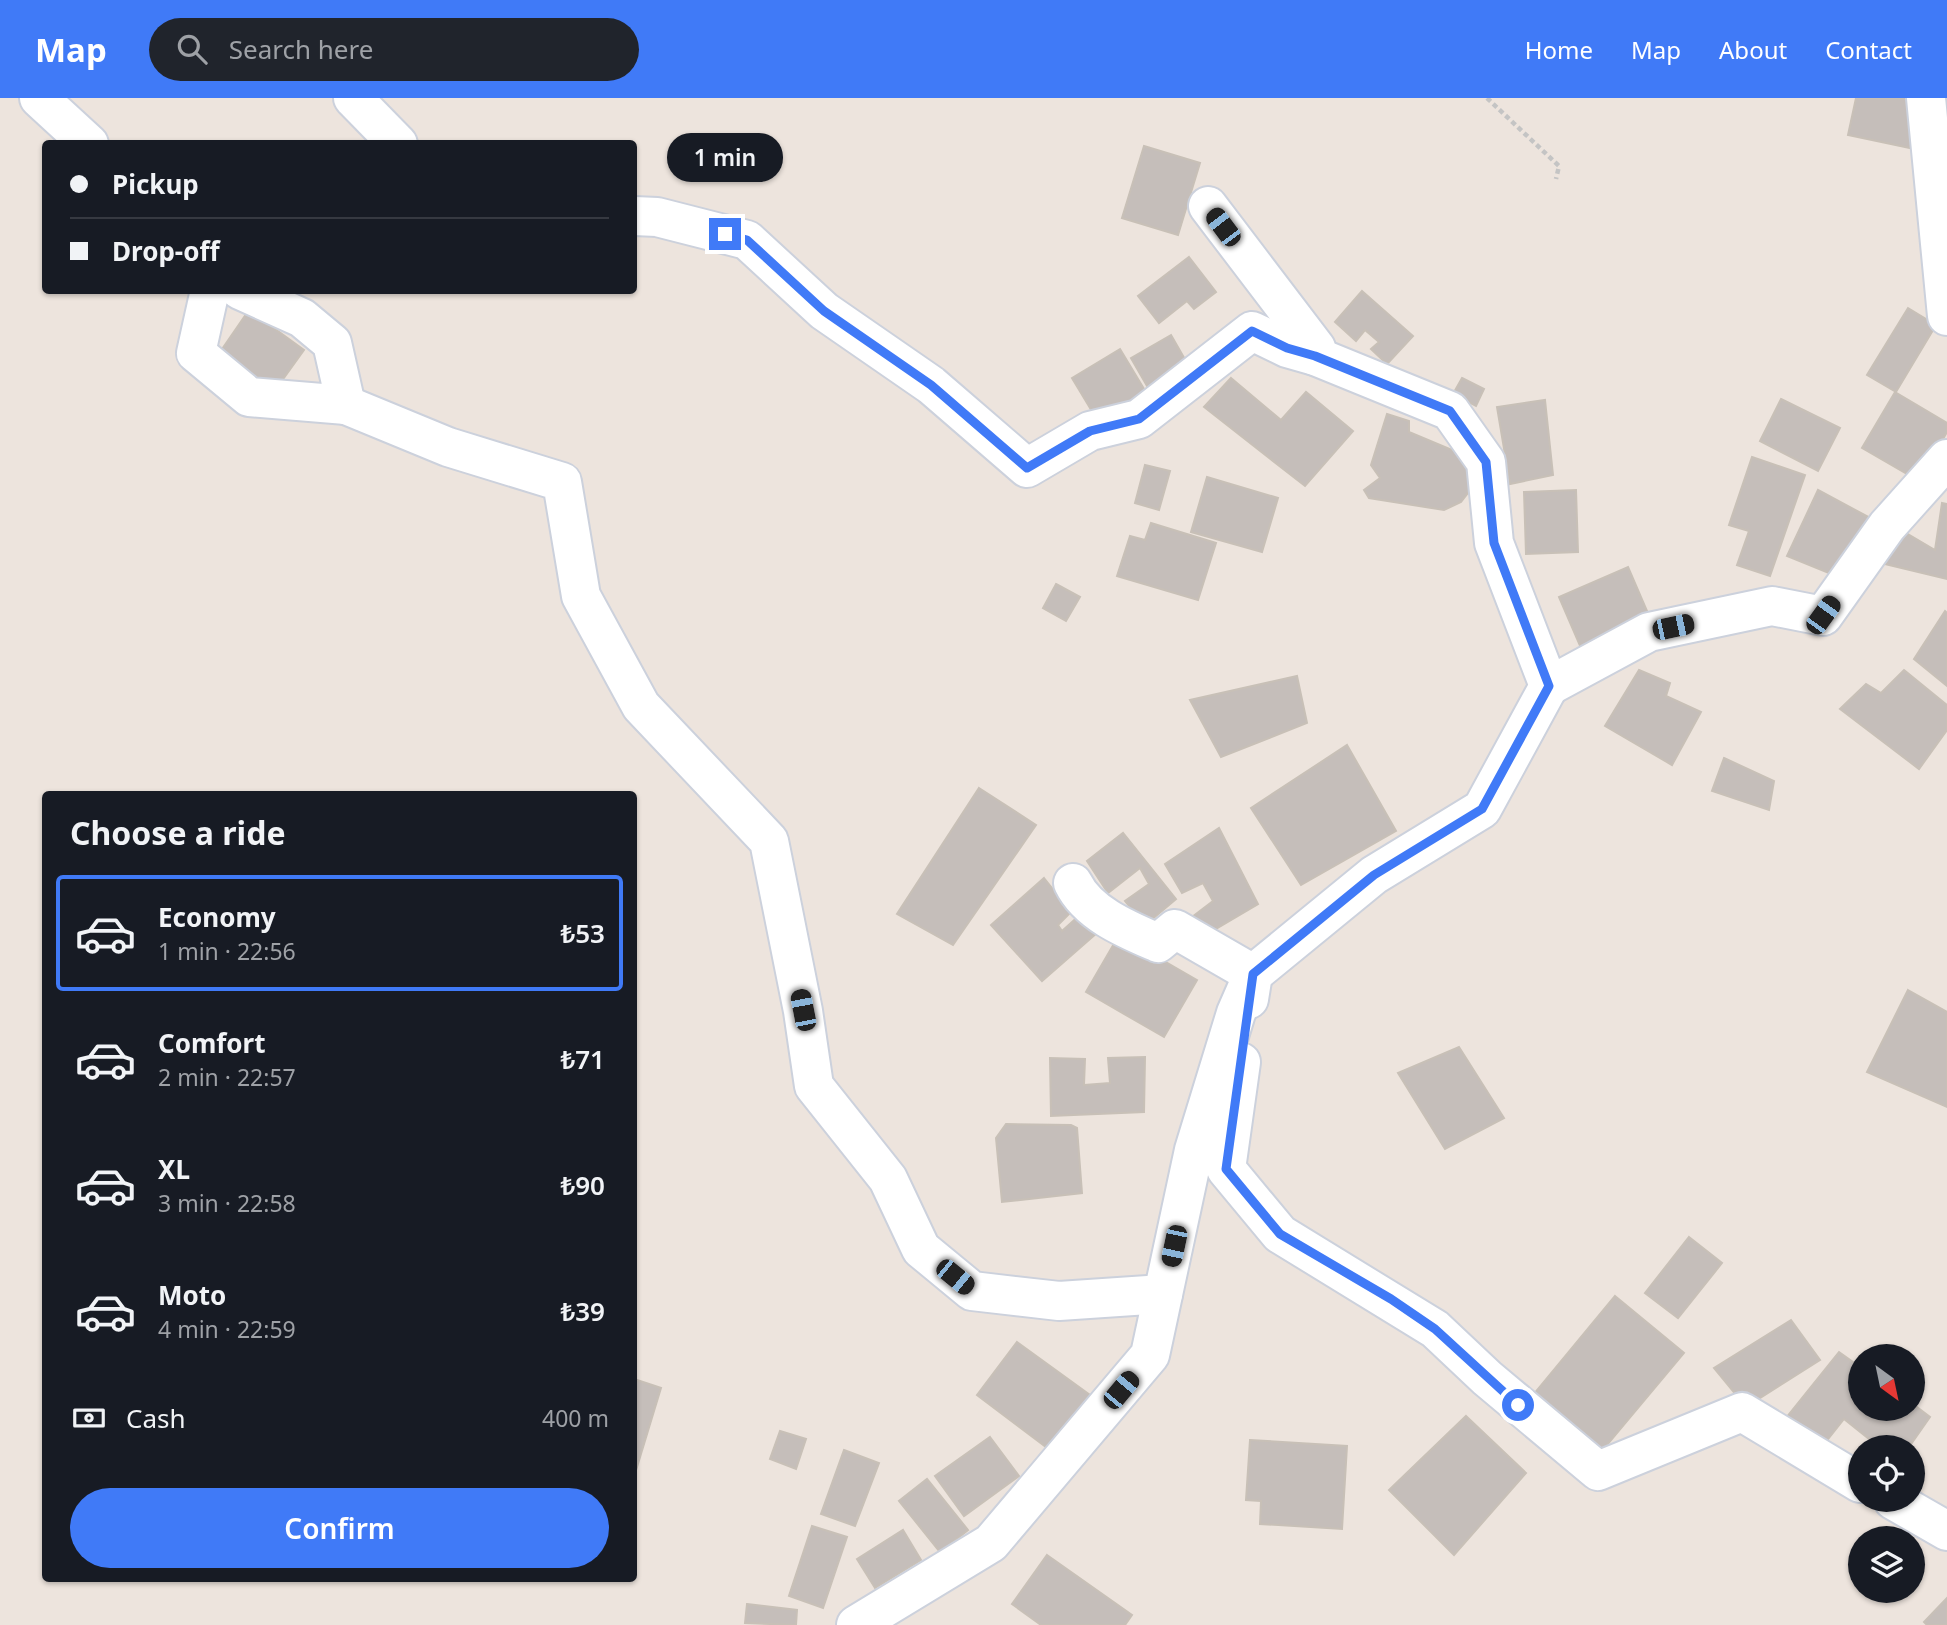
<!DOCTYPE html>
<meta charset="utf-8">
<style>
:root{--surface:#171b24;--page:#20242c;--text:#f1f3f6;--muted:#9ea1a6;--line:#363941;--accent:#407af7}
body{margin:0;font-family:"Noto Sans",sans-serif;background:var(--page);color:var(--text);height:100vh;display:flex;flex-direction:column;font-size:26px;white-space:nowrap}
*{box-sizing:border-box;margin:0}
p{font-size:23px;color:var(--muted)}
.icon{flex:none;width:38px;height:38px;fill:none;stroke:currentColor;stroke-width:2;stroke-linecap:round;stroke-linejoin:round}
.map{position:relative;flex:1;overflow:hidden}
.details{position:absolute;left:42px;top:693px;width:595px;height:791px;display:flex;flex-direction:column;background:var(--surface);border-radius:7px;box-shadow:0 2px 5px #0004}
.details>*{flex:none}
.hud{position:absolute;left:42px;top:42px;width:595px;height:154px;border-radius:7px;box-shadow:0 2px 5px #0004;display:grid;align-content:center;height:154px;padding:0 28px;background:var(--surface)}
.needle{width:46px;rotate:147deg}
.tools{position:absolute;left:1848px;top:1246px;display:grid;gap:14px}
.tools a{display:grid;place-items:center;width:77px;height:77px;border-radius:50%;background:var(--surface);box-shadow:0 2px 5px #0004;font-size:35px}
.end{position:absolute;width:32px;height:32px;margin:-16px;border:9px solid #407af7;background:#fff;box-shadow:0 0 0 4px #fff}
.from{border-radius:50%}
.bubble{position:absolute;height:49px;border-radius:24px;background:var(--surface);box-shadow:0 2px 5px #0004;font-size:23px;font-weight:600;line-height:49px;text-align:center}
.car{position:absolute;width:21px;height:42px;margin:-21px -10px;border-radius:9px;box-shadow:0 0 5px 2px #0007;background:linear-gradient(#222 24%,#8ab4d8 0 40%,#222 0 76%,#8ab4d8 0 86%,#222 0)}
.hud b{display:flex;align-items:center;gap:24px;height:66px;font-size:26px}
.hud b+b{border-top:2px solid var(--line)}
.hud i{width:18px;height:18px;background:var(--text)}
ul{padding:0;list-style:none}
li{display:flex;align-items:center;gap:21px;height:116px;margin:0 14px 10px;padding:0 14px;border:4px solid transparent;border-radius:7px}
li div{flex:1}
li b{display:block;font-size:26px}
li em{font-style:normal;font-weight:600}
li.selected{border-color:var(--accent)}
li>.icon{width:63px;height:63px;stroke-width:1.5}
h2{padding:0 28px;font-size:32px;line-height:84px}
.pay{display:flex;align-items:center;gap:18px;height:77px;padding:0 28px;font-size:26px}
.pay p{margin-inline-start:auto}
.action{display:flex;gap:14px;margin-top:auto;padding:14px 28px}
.action a{flex:1;height:80px;border-radius:42px;background:var(--accent);color:#fff;font-size:28px;font-weight:600;line-height:80px;text-align:center}
header{display:flex;align-items:center;gap:42px;box-sizing:border-box;height:98px;padding:0 35px;background:var(--accent);color:#fff}
header strong{font-size:33px}
nav{display:flex;gap:38px;margin-inline-start:auto;font-size:24px}
.search{width:490px;height:63px;background:var(--page);display:flex;align-items:center;gap:18px;box-sizing:border-box;padding:0 24px;border-radius:38px;color:var(--muted);font-size:26px}
.map>svg:first-child{display:block}
</style>
<header>
<strong>Map</strong>
<div class="search"><svg class="icon" aria-label="search" viewBox="0 0 24 24"><circle cx="10" cy="10" r="6"/><path d="M15 15l6 6"/></svg>Search here</div>
<nav><a>Home</a><a>Map</a><a>About</a><a>Contact</a></nav>
</header>
<div class="map">
<svg width="1947" height="1527" viewBox="0 0 1947 1527">
<rect width="100%" height="100%" fill="#ede4dd"/>
<g fill="#c5beba" stroke="#c8c0b7" stroke-width="2">
<path d="M1856,0L1921,1L1910,50L1848,37Z"/>
<path d="M1144,48L1200,65L1178,137L1122,120Z"/>
<path d="M1189,159L1216,194L1194,211L1187,203L1159,225L1138,198Z"/>
<path d="M1362,193L1413,238L1387,266L1371,251L1379,244L1365,232L1356,243L1335,224Z"/>
<path d="M1908,210L1936,227L1896,294L1867,277Z"/>
<path d="M249,212L304,252L273,295L218,257Z"/>
<path d="M1171,237L1191,272L1151,295L1131,260Z"/>
<path d="M1120,251L1147,296L1099,325L1072,280Z"/>
<path d="M1231,280L1281,322L1306,294L1353,333L1305,388L1204,309Z"/>
<path d="M1462,280L1484,291L1476,308L1453,296Z"/>
<path d="M1895,294L1947,325V334L1919,383L1862,350Z"/>
<path d="M1781,301L1840,330L1818,373L1760,343Z"/>
<path d="M1545,302L1553,377L1510,386L1497,309Z"/>
<path d="M1387,316L1409,323V334L1464,357L1474,387L1461,404L1444,412L1369,400L1364,392L1380,380L1371,367Z"/>
<path d="M1752,359L1805,377L1770,478L1737,467L1749,433L1729,427Z"/>
<path d="M1145,367L1170,373L1159,412L1135,405Z"/>
<path d="M1207,379L1278,400L1262,454L1191,434Z"/>
<path d="M1576,392L1578,454L1526,456L1524,394Z"/>
<path d="M1818,392L1874,422L1846,482L1787,458Z"/>
<path d="M1942,405L1947,406V481L1881,465L1899,431L1935,452Z"/>
<path d="M1151,425L1216,445L1198,502L1117,478L1130,438L1145,442Z"/>
<path d="M1628,469L1653,527L1584,557L1559,499Z"/>
<path d="M1056,486L1080,499L1066,523L1043,510Z"/>
<path d="M1945,513L1947,515V588L1914,561Z"/>
<path d="M1639,572L1670,585L1666,598L1701,614L1672,667L1605,628Z"/>
<path d="M1904,572L1947,607V632L1919,671L1840,611L1866,586L1881,595Z"/>
<path d="M1297,578L1307,625L1221,659L1190,602Z"/>
<path d="M1347,647L1396,733L1301,787L1251,710Z"/>
<path d="M1724,660L1774,683L1769,712L1712,693Z"/>
<path d="M979,690L1036,727L953,847L897,816Z"/>
<path d="M1219,730L1258,806L1202,839L1192,819L1213,803L1203,785L1182,795L1165,766Z"/>
<path d="M1123,735L1176,801L1145,827L1125,803L1149,786L1140,770L1108,795L1087,763Z"/>
<path d="M1044,780L1071,814L1058,827L1062,833L1081,816L1097,835L1042,883L991,827Z"/>
<path d="M1119,837L1197,882L1164,939L1086,894Z"/>
<path d="M1908,892L1947,914V1009L1867,974Z"/>
<path d="M1459,949L1504,1020L1445,1051L1398,975Z"/>
<path d="M1145,959L1144,1014L1051,1018L1050,960L1085,961L1084,987L1110,985L1108,960Z"/>
<path d="M1006,1026L1071,1027L1077,1030L1082,1095L1002,1104L996,1040Z"/>
<path d="M1689,1139L1722,1165L1678,1220L1645,1195Z"/>
<path d="M1615,1198L1684,1255L1601,1354L1533,1297Z"/>
<path d="M1791,1222L1820,1262L1746,1309L1714,1270Z"/>
<path d="M1017,1244L1090,1297L1050,1352L977,1297Z"/>
<path d="M1839,1254L1860,1269V1311H1913V1306L1930,1319L1909,1349H1879L1844,1321L1821,1350L1782,1325Z"/>
<path d="M634,1281L661,1290L634,1379Z"/>
<path d="M1466,1318L1526,1375L1454,1457L1389,1392Z"/>
<path d="M780,1333L806,1341L796,1371L770,1361Z"/>
<path d="M990,1339L1019,1378L964,1418L935,1378Z"/>
<path d="M1250,1342L1347,1348L1342,1431L1260,1426L1261,1403L1246,1402Z"/>
<path d="M844,1352L879,1365L855,1428L821,1416Z"/>
<path d="M927,1381L968,1432L940,1454L899,1403Z"/>
<path d="M812,1428L847,1439L823,1510L789,1498Z"/>
<path d="M903,1432L921,1462L875,1490L857,1461Z"/>
<path d="M1047,1457L1132,1517L1125,1527H1041L1012,1506Z"/>
<path d="M1947,1500V1527H1927L1924,1524Z"/>
<path d="M747,1506L797,1512L796,1527L745,1525Z"/>
</g>
<g fill="none" stroke-linecap="round" stroke-linejoin="round">
<defs>
<g id="minor">
<path d="M39,0L89,46"/>
<path d="M353,0L398,46"/>
<path d="M1926,0L1947,218"/>
<path d="M1208,108L1316,250L1315,258"/>
<path d="M634,118L657,119L747,142L824,213L931,287L1027,370L1090,333L1139,321L1252,233L1287,250L1315,258L1450,313L1486,364L1494,445L1549,588L1482,711L1374,777L1253,876L1236,915L1194,1052L1150,1257L991,1445L856,1527"/>
<path d="M210,192L196,255L249,299L346,307L332,245L302,220L240,192"/>
<path d="M346,307L448,349L562,384L581,498L641,608L769,743L803,913L814,988L888,1081L921,1151L972,1193L1059,1203L1163,1196"/>
<path d="M1549,588L1649,534L1772,508L1823,518L1887,428L1947,361"/>
<path d="M1073,785C1088,816 1128,832 1158,845L1175,831L1253,876L1249,901"/>
<path d="M1241,964L1226,1071L1280,1136L1435,1231L1487,1280L1598,1373L1742,1314L1860,1385"/>
<path d="M1893,1402L1947,1433"/>
</g>
</defs>
<use href="#minor" stroke="#ccd1dc" stroke-width="42"/>
<path stroke="#c4c4c4" stroke-width="4.5" stroke-dasharray="5 3.5" stroke-linecap="butt" d="M1487,0L1559,68L1556,81"/>
<use href="#minor" stroke="#fff" stroke-width="38"/>
</g>
<g fill="none" stroke-linecap="round" stroke-linejoin="round">
<path stroke="#407af7" stroke-width="9" d="M725,136L747,142L824,213L931,287L1027,370L1090,333L1139,321L1252,233L1287,250L1315,258L1450,313L1486,364L1494,445L1549,588L1482,711L1374,777L1253,876L1226,1071L1280,1136L1391,1201L1435,1231L1518,1307"/>
</g>
</svg>
<div class="tools">
<a><svg class="needle" viewBox="-14 -14 28 28"><path d="M0-13l5 13h-10z" fill="#e53935"/><path d="M0 13l5-13h-10z" fill="#9ea1a6"/></svg></a>
<a><svg class="icon" aria-label="locate" viewBox="0 0 24 24"><circle cx="12" cy="12" r="6"/><path d="M12 2v4M12 18v4M2 12h4M18 12h4"/></svg></a>
<a><svg class="icon" aria-label="layers" viewBox="0 0 24 24"><path d="M12 4l9 5-9 5-9-5zM3 14l9 5 9-5"/></svg></a>
</div>
<i class="end from" style="left:1518px;top:1307px"></i>
<i class="end" style="left:725px;top:136px"></i>
<div class="bubble" style="left:667px;top:35px;width:116px">1 min</div>
<i class="car" style="left:1223px;top:129px;rotate:323deg"></i>
<i class="car" style="left:1823px;top:517px;rotate:36deg"></i>
<i class="car" style="left:1673px;top:529px;rotate:78deg"></i>
<i class="car" style="left:803px;top:912px;rotate:349deg"></i>
<i class="car" style="left:1174px;top:1148px;rotate:192deg"></i>
<i class="car" style="left:955px;top:1179px;rotate:129deg"></i>
<i class="car" style="left:1121px;top:1292px;rotate:40deg"></i>
<div class="hud">
<b><i class="from"></i>Pickup</b>
<b><i></i>Drop-off</b>
</div>
<section class="details">
<h2>Choose a ride</h2>
<ul>
<li class="selected"><svg class="icon" aria-label="car" viewBox="0 0 24 24"><path d="M5 17H2v-5l4-1 3-4h7l3 4 3 1v5h-3M9 17h6M6 11h13"/><circle cx="7" cy="17" r="2"/><circle cx="17" cy="17" r="2"/></svg><div><b>Economy</b><p>1 min · 22:56</p></div><em>₺53</em></li>
<li><svg class="icon" aria-label="car" viewBox="0 0 24 24"><path d="M5 17H2v-5l4-1 3-4h7l3 4 3 1v5h-3M9 17h6M6 11h13"/><circle cx="7" cy="17" r="2"/><circle cx="17" cy="17" r="2"/></svg><div><b>Comfort</b><p>2 min · 22:57</p></div><em>₺71</em></li>
<li><svg class="icon" aria-label="car" viewBox="0 0 24 24"><path d="M5 17H2v-5l4-1 3-4h7l3 4 3 1v5h-3M9 17h6M6 11h13"/><circle cx="7" cy="17" r="2"/><circle cx="17" cy="17" r="2"/></svg><div><b>XL</b><p>3 min · 22:58</p></div><em>₺90</em></li>
<li><svg class="icon" aria-label="car" viewBox="0 0 24 24"><path d="M5 17H2v-5l4-1 3-4h7l3 4 3 1v5h-3M9 17h6M6 11h13"/><circle cx="7" cy="17" r="2"/><circle cx="17" cy="17" r="2"/></svg><div><b>Moto</b><p>4 min · 22:59</p></div><em>₺39</em></li>
</ul>
<div class="pay"><svg class="icon" aria-label="cash" viewBox="0 0 24 24"><path d="M3 7h18v10H3z"/><circle cx="12" cy="12" r="2"/></svg>Cash<p>400 m</p></div>
<div class="action"><a>Confirm</a></div>
</section>
</div>
